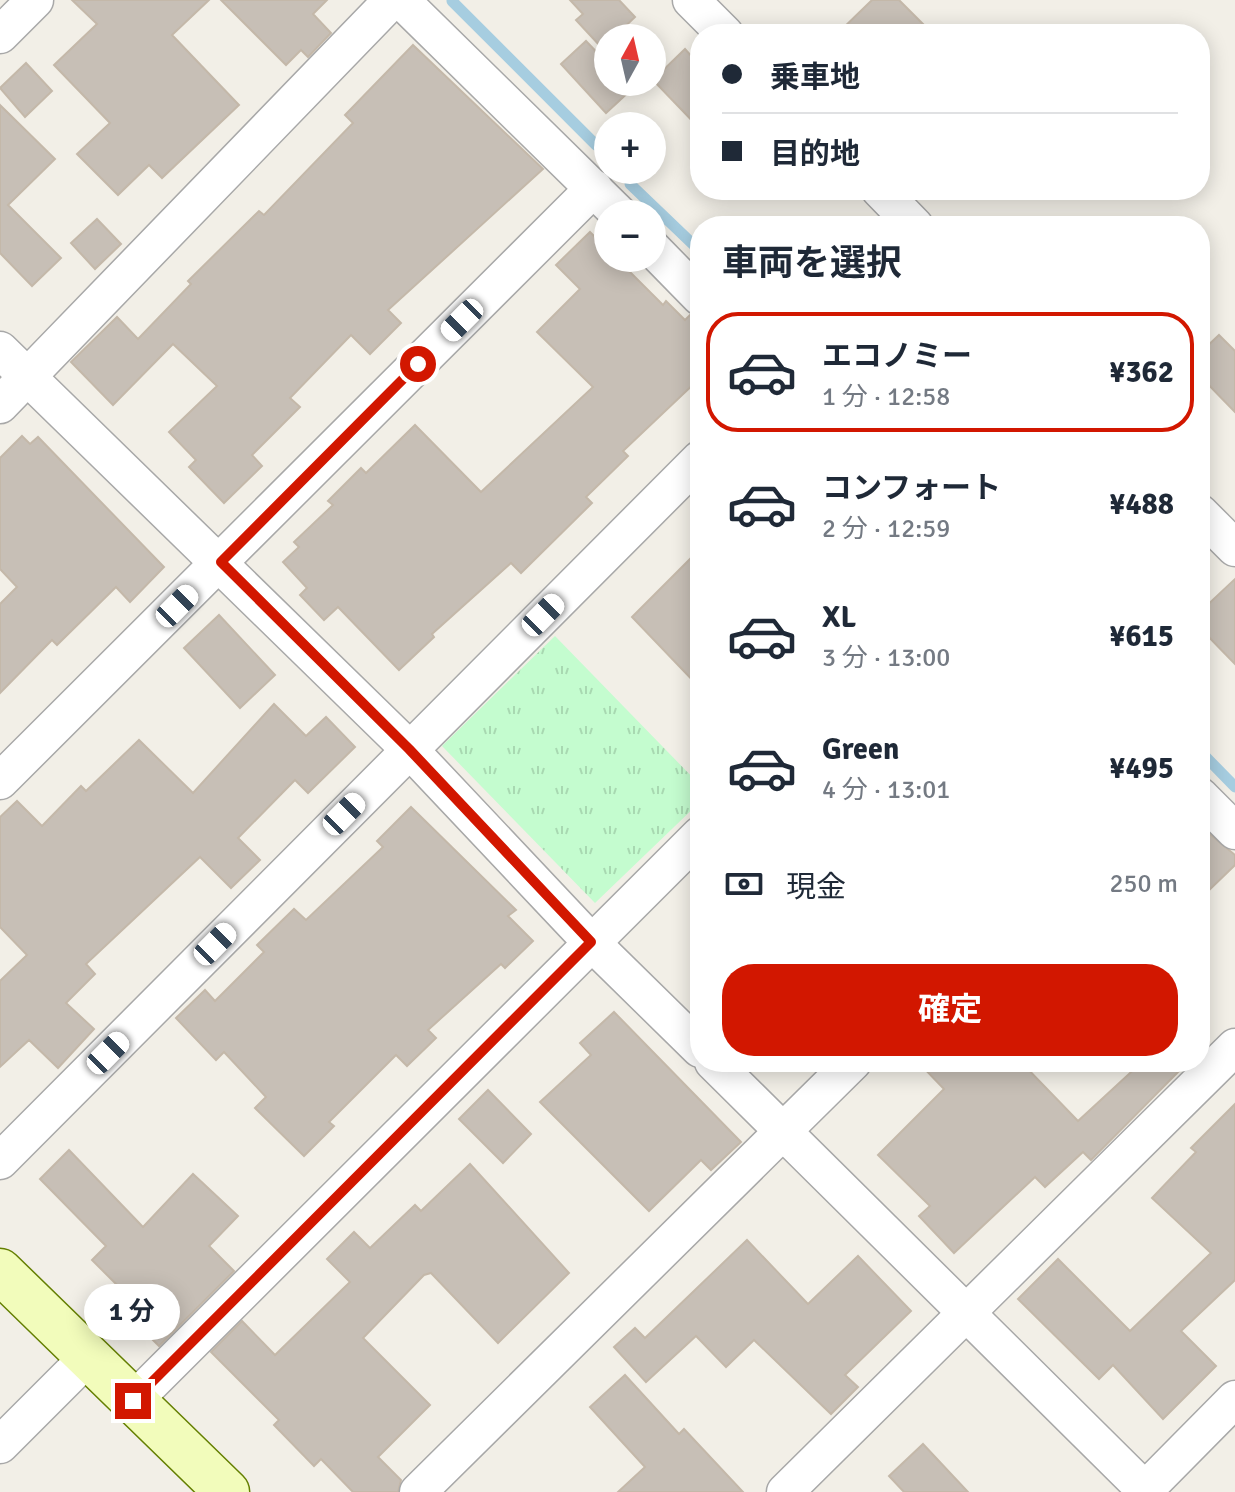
<!DOCTYPE html>
<html lang="ja">
<meta charset="utf-8">
<style>
:root{--surface:#fff;--page:#f2f2f3;--text:#1f2937;--muted:#747a83;--line:#e0e1e3;--accent:#d21700}
body{margin:0;font-family:Signika,"Noto Sans JP",sans-serif;background:var(--page);color:var(--text);height:100vh;display:flex;flex-direction:column;font-size:30px;white-space:nowrap}
*{box-sizing:border-box;margin:0}
p{font-size:26px;color:var(--muted)}
.icon{flex:none;width:44px;height:44px;fill:none;stroke:currentColor;stroke-width:2;stroke-linecap:round;stroke-linejoin:round}
.map{position:relative;flex:1;overflow:hidden}
.side{position:absolute;left:690px;top:216px;width:520px;height:856px;display:flex;flex-direction:column;background:var(--surface);border-radius:32px;box-shadow:0 4px 20px #0003}
.side>*{flex:none}
.guide{position:absolute;left:690px;top:24px;width:520px;height:176px;border-radius:32px;box-shadow:0 4px 20px #0003;display:grid;align-content:center;height:176px;padding:0 32px;background:var(--surface)}
.needle{width:52px;rotate:8deg}
.controls{position:absolute;left:594px;top:24px;display:grid;gap:16px}
.controls a{display:grid;place-items:center;width:72px;height:72px;border-radius:50%;background:var(--surface);box-shadow:0 4px 20px #0003;font-size:40px}
.end{position:absolute;width:36px;height:36px;margin:-18px;border:10px solid #d21700;background:#fff;box-shadow:0 0 0 4px #fff}
.from{border-radius:50%}
.bubble{position:absolute;height:56px;border-radius:28px;background:var(--surface);box-shadow:0 4px 20px #0003;font-size:26px;font-weight:700;line-height:56px;text-align:center}
.car{position:absolute;width:24px;height:48px;margin:-24px -12px;border-radius:10px;box-shadow:0 0 6px 2px #0007;background:linear-gradient(#fff 24%,#345 0 40%,#fff 0 76%,#345 0 86%,#fff 0)}
.guide b{display:flex;align-items:center;gap:28px;height:76px;font-size:30px}
.guide b+b{border-top:2px solid var(--line)}
.guide i{width:20px;height:20px;background:var(--text)}
ul{padding:0;list-style:none}
li{display:flex;align-items:center;gap:24px;height:120px;margin:0 16px 12px;padding:0 16px;border:4px solid transparent;border-radius:32px}
li div{flex:1}
li b{display:block;font-size:30px}
li em{font-style:normal;font-weight:700}
li.current{border-color:var(--accent)}
li>.icon{width:72px;height:72px;stroke-width:1.5}
h2{padding:0 32px;font-size:36px;line-height:96px}
.pay{display:flex;align-items:center;gap:20px;height:88px;padding:0 32px;font-size:30px}
.pay p{margin-inline-start:auto}
.primary-button{display:flex;gap:16px;margin-top:auto;padding:16px 32px}
.primary-button a{flex:1;height:92px;border-radius:32px;background:var(--accent);color:#fff;font-size:32px;font-weight:700;line-height:92px;text-align:center}
.map>svg:first-child{display:block}
</style>
<div class="map">
<svg width="1235" height="1492" viewBox="0 0 1235 1492">
<defs>
<pattern id="park-tufts" width="24" height="20" patternUnits="userSpaceOnUse" patternTransform="scale(2)"><rect width="24" height="20" fill="#c4fccf"/><path d="M3 7l-1-3M5 7V3M7 7l1-3M15 17l-1-3M17 17v-4M19 17l1-3" fill="none" stroke="#a8d8b1"/></pattern>
</defs>
<rect width="100%" height="100%" fill="#f2efe7"/>
<path fill="url(#park-tufts)" d="M555,636L700,785V802L595,903L442,746Z"/>
<g fill="none" stroke-linecap="round" stroke-linejoin="round">
<g stroke="#a6cde0" stroke-width="11">
<path d="M452,1L596,145"/>
<path d="M630,184L700,251"/>
<path d="M1200,751L1235,787"/>
</g>
</g>
<g fill="#c7bfb6" stroke="#c4b8a9" stroke-width="2">
<path d="M72,0H209L172,35L239,105L162,178L149,165L118,195L77,154L110,123L54,65L97,24Z"/>
<path d="M221,0H327L313,14L331,33L308,57L301,50L286,65Z"/>
<path d="M570,0H619L635,17L613,38H608L602,48L576,20L583,14Z"/>
<path d="M872,0H899L933,34H837Z"/>
<path d="M586,41L608,64V82H624L631,90L606,113L561,64Z"/>
<path d="M413,45L543,169L388,310L401,323L370,354L351,335L290,398L300,407L252,455L262,466L224,503L189,467L196,460L169,432L217,386L173,344L113,405L71,362L117,317L138,339L191,284L188,281L259,211L264,215L353,123L345,115Z"/>
<path d="M685,49L700,66V129L653,80Z"/>
<path d="M26,63L52,91L25,117L0,88Z"/>
<path d="M0,105L55,159L8,205L61,258L32,286L0,253Z"/>
<path d="M97,219L121,244L95,269L71,243Z"/>
<path d="M590,232L608,250V258H616L663,305L666,301L685,320L690,315L700,317V378L623,451L628,456L586,497L592,503L521,573L511,563L432,634L434,637L399,670L338,607L324,620L300,595L307,588L283,562L299,547L294,542L333,505L328,501L361,468L366,473L415,425L481,492L593,387L537,332L580,289L556,265Z"/>
<path d="M1219,335L1235,351V412L1200,376V353Z"/>
<path d="M22,436L30,444L38,437L164,567L130,602L116,587L57,645L52,640L0,693V604L17,587L0,569V458Z"/>
<path d="M700,549V688L632,617Z"/>
<path d="M1235,579V664L1200,628V612Z"/>
<path d="M219,615L275,675L240,708L184,648Z"/>
<path d="M274,704L306,736L326,717L355,747L308,793L295,780L238,838L260,860L231,888L200,857L86,964L95,974L66,1003L94,1029L58,1068L29,1040L0,1067V981L27,955L0,927V817L17,801L42,826L81,786L86,791L139,740L193,793Z"/>
<path d="M411,807L516,910L508,916L533,941L505,968L501,964L428,1030L436,1038L407,1066L396,1055L329,1122L334,1126L304,1156L255,1108L266,1097L224,1052L216,1060L176,1018L205,990L215,1001L264,952L257,945L294,909L306,920L383,847L377,841Z"/>
<path d="M1200,826L1235,855V865L1200,899Z"/>
<path d="M614,1012L741,1142L711,1170L701,1160L649,1211L540,1102L591,1055L580,1043Z"/>
<path d="M918,1062H1021L1078,1121L1142,1062H1188L1091,1160L1083,1152L1045,1187L1035,1177L954,1253L919,1216L930,1206L878,1155L944,1089Z"/>
<path d="M488,1090L531,1134L503,1163L459,1119Z"/>
<path d="M1235,1104V1280L1181,1331L1216,1366L1163,1419L1113,1365L1099,1379L1018,1299L1058,1259L1130,1331L1211,1253L1152,1198L1196,1152L1191,1148Z"/>
<path d="M69,1150L143,1227L193,1174L238,1216L209,1246L234,1271L159,1346L125,1312L135,1303L92,1260L106,1246L40,1179Z"/>
<path d="M470,1164L569,1273L498,1343L431,1273L424,1275L363,1338L430,1405L378,1457L401,1480L398,1492H353L321,1459L314,1466L274,1425L279,1420L211,1352L242,1321L275,1355L350,1282L327,1259L354,1232L370,1248L415,1205L421,1211Z"/>
<path d="M747,1240L808,1304L858,1256L911,1311L845,1375L858,1387L831,1414L754,1340L726,1367L696,1336L646,1382L614,1347L635,1328L645,1338Z"/>
<path d="M625,1375L679,1434L684,1429L743,1492H618L645,1467L590,1407Z"/>
<path d="M923,1444L968,1492H904L889,1476Z"/>
</g>
<g fill="none" stroke-linecap="round" stroke-linejoin="round">
<defs>
<g id="street">
<path d="M401,0L619,214"/>
<path d="M691,0L725,34"/>
<path d="M0,35L35,0"/>
<path d="M880,190L915,226"/>
<path d="M652,248L700,297"/>
<path d="M0,350L409,749L591,942L700,1049"/>
<path d="M0,405L392,0"/>
<path d="M1200,513L1235,548"/>
<path d="M0,781L594,188"/>
<path d="M1200,796L1235,831"/>
<path d="M713,1062L1147,1492"/>
<path d="M0,1161L700,459"/>
<path d="M133,1401L700,835"/>
<path d="M0,1445L87,1358"/>
<path d="M418,1492L853,1062"/>
<path d="M785,1492L1235,1047"/>
<path d="M1143,1492L1235,1399"/>
</g>
<path id="secondary" d="M0,1271L227,1492"/>
</defs>
<use href="#street" stroke="#a8a8a8" stroke-width="39"/>
<use href="#secondary" stroke="#647f01" stroke-width="47"/>
<use href="#street" stroke="#fff" stroke-width="36"/>
<use href="#secondary" stroke="#f2fcbb" stroke-width="44"/>
</g>
<g fill="none" stroke-linecap="round" stroke-linejoin="round">
<path stroke="#d21700" stroke-width="10" d="M133,1401L591,942L409,749L221,562L418,364"/>
</g>
</svg>
<div class="controls">
<a><svg class="needle" viewBox="-14 -14 28 28"><path d="M0-13l5 13h-10z" fill="#e53935"/><path d="M0 13l5-13h-10z" fill="#747a83"/></svg></a>
<a>+</a>
<a>−</a>
</div>
<i class="end from" style="left:418px;top:364px"></i>
<i class="end" style="left:133px;top:1401px"></i>
<div class="bubble" style="left:84px;top:1284px;width:96px">1 分</div>
<i class="car" style="left:462px;top:320px;rotate:225deg"></i>
<i class="car" style="left:177px;top:606px;rotate:45deg"></i>
<i class="car" style="left:543px;top:615px;rotate:45deg"></i>
<i class="car" style="left:344px;top:814px;rotate:45deg"></i>
<i class="car" style="left:215px;top:944px;rotate:45deg"></i>
<i class="car" style="left:108px;top:1053px;rotate:45deg"></i>
<div class="guide">
<b><i class="from"></i>乗車地</b>
<b><i></i>目的地</b>
</div>
<section class="side">
<h2>車両を選択</h2>
<ul>
<li class="current"><svg class="icon" aria-label="car" viewBox="0 0 24 24"><path d="M5 17H2v-5l4-1 3-4h7l3 4 3 1v5h-3M9 17h6M6 11h13"/><circle cx="7" cy="17" r="2"/><circle cx="17" cy="17" r="2"/></svg><div><b>エコノミー</b><p>1 分 · 12:58</p></div><em>¥362</em></li>
<li><svg class="icon" aria-label="car" viewBox="0 0 24 24"><path d="M5 17H2v-5l4-1 3-4h7l3 4 3 1v5h-3M9 17h6M6 11h13"/><circle cx="7" cy="17" r="2"/><circle cx="17" cy="17" r="2"/></svg><div><b>コンフォート</b><p>2 分 · 12:59</p></div><em>¥488</em></li>
<li><svg class="icon" aria-label="car" viewBox="0 0 24 24"><path d="M5 17H2v-5l4-1 3-4h7l3 4 3 1v5h-3M9 17h6M6 11h13"/><circle cx="7" cy="17" r="2"/><circle cx="17" cy="17" r="2"/></svg><div><b>XL</b><p>3 分 · 13:00</p></div><em>¥615</em></li>
<li><svg class="icon" aria-label="car" viewBox="0 0 24 24"><path d="M5 17H2v-5l4-1 3-4h7l3 4 3 1v5h-3M9 17h6M6 11h13"/><circle cx="7" cy="17" r="2"/><circle cx="17" cy="17" r="2"/></svg><div><b>Green</b><p>4 分 · 13:01</p></div><em>¥495</em></li>
</ul>
<div class="pay"><svg class="icon" aria-label="cash" viewBox="0 0 24 24"><path d="M3 7h18v10H3z"/><circle cx="12" cy="12" r="2"/></svg>現金<p>250 m</p></div>
<div class="primary-button"><a>確定</a></div>
</section>
</div>
